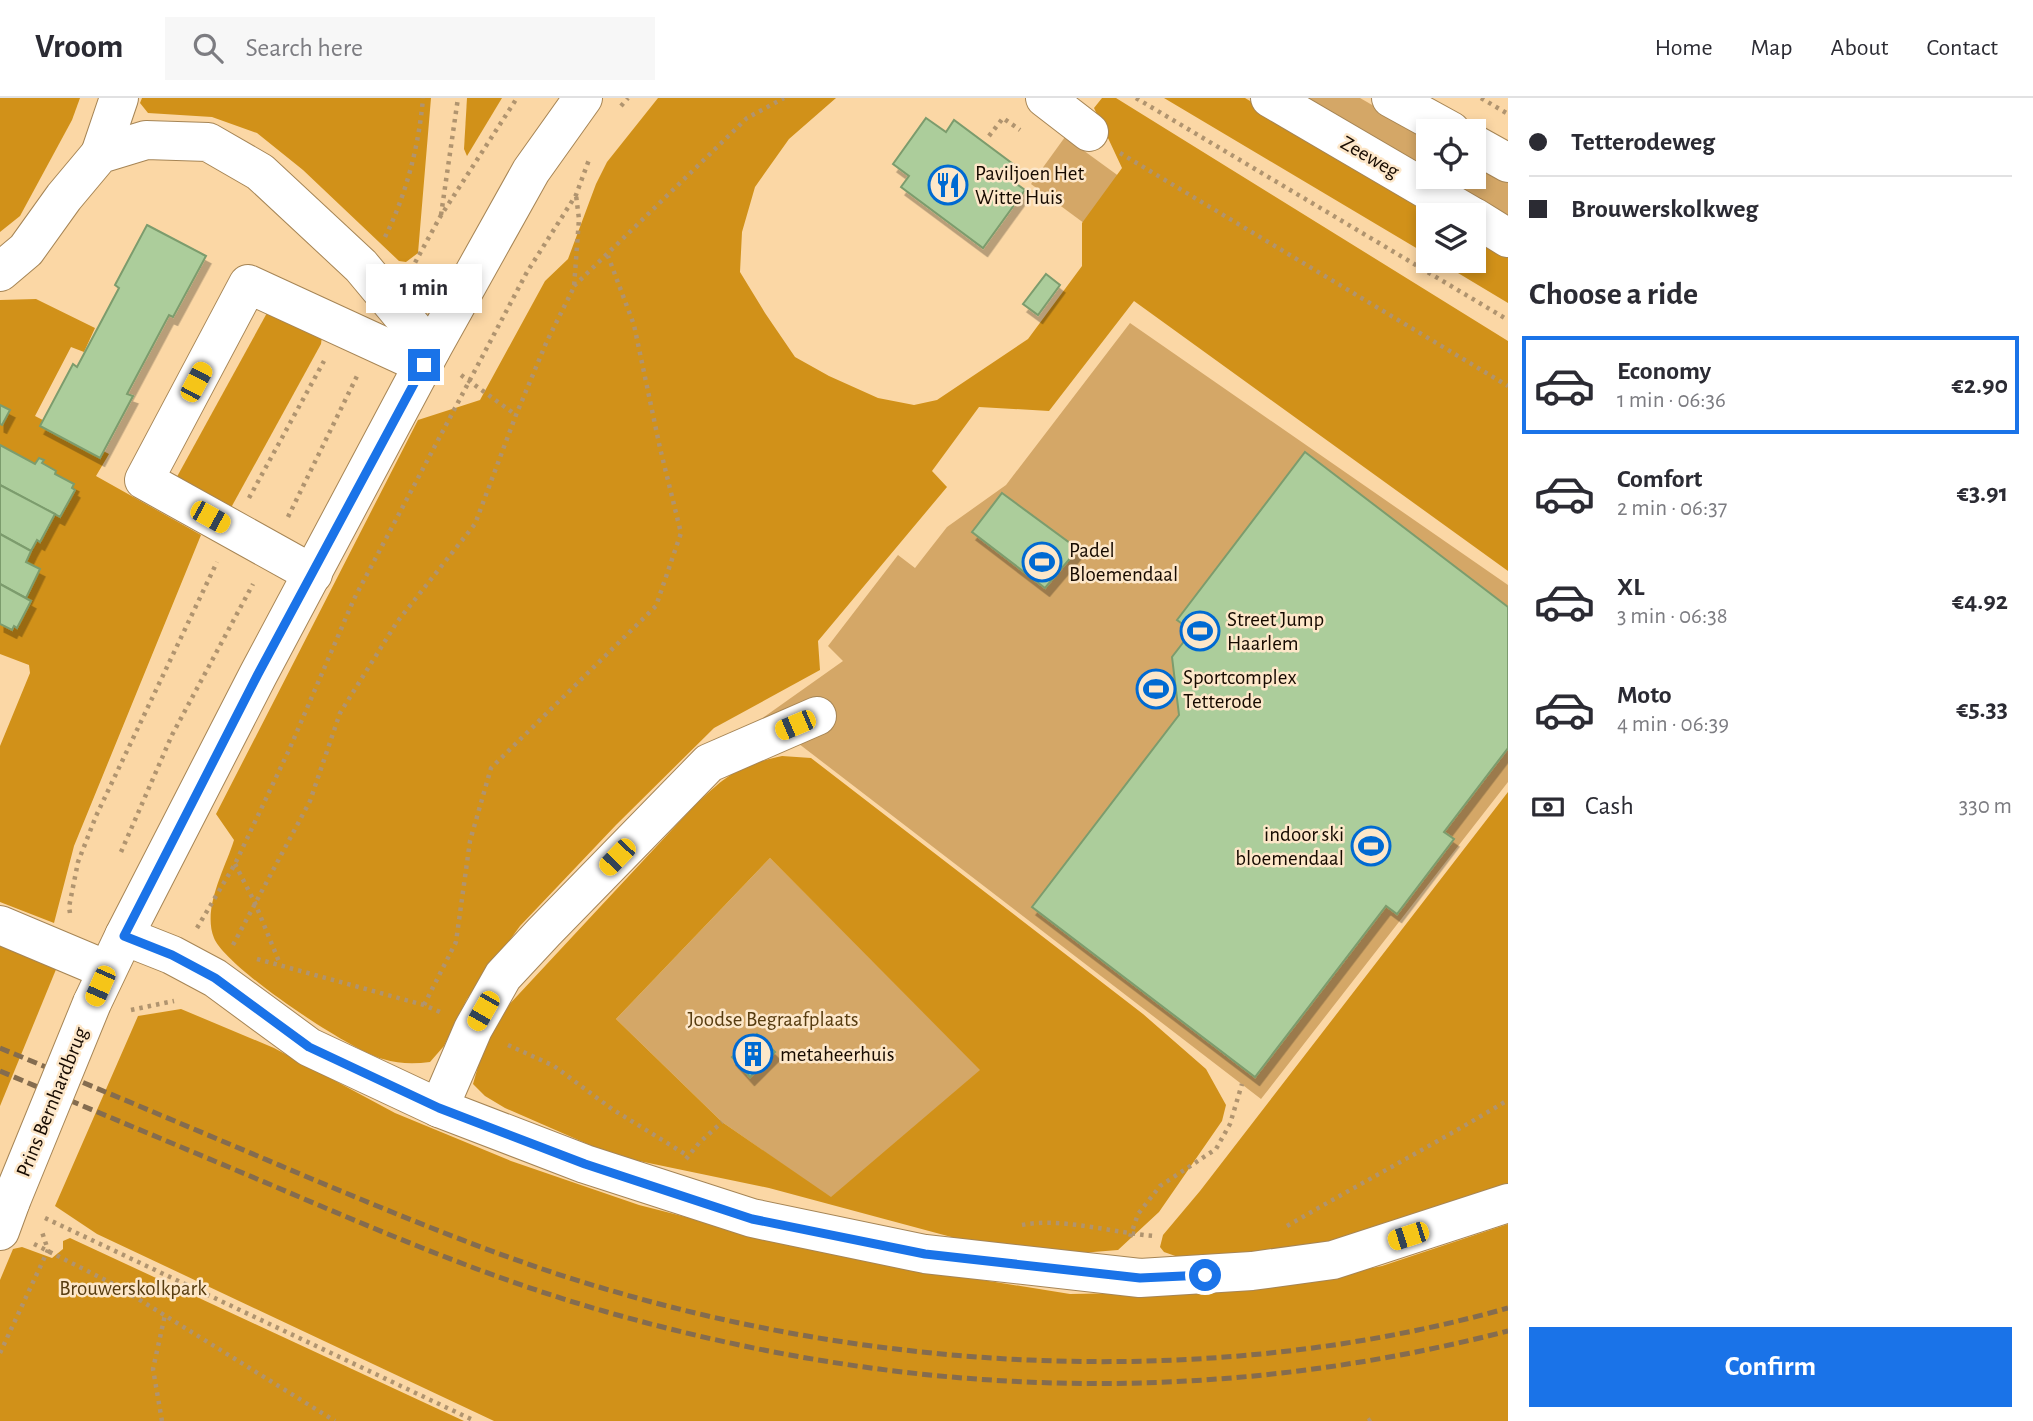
<!DOCTYPE html>
<meta charset="utf-8">
<style>
:root{--surface:#fff;--page:#f7f7f7;--text:#2b2b33;--muted:#7c7c81;--line:#e1e1e2;--accent:#1a73e8}
body{margin:0;font-family:"Alegreya Sans",sans-serif;background:var(--page);color:var(--text);height:100vh;display:flex;flex-direction:column;font-size:26px;white-space:nowrap}
*{box-sizing:border-box;margin:0}
p{font-size:23px;color:var(--muted)}
.icon{flex:none;width:38px;height:38px;fill:none;stroke:currentColor;stroke-width:2;stroke-linecap:round;stroke-linejoin:round}
.map{position:relative;flex:1;overflow:hidden}
.sheet{display:flex;flex-direction:column;background:var(--surface);width:525px}
.sheet>*{flex:none}
.banner{display:grid;align-content:center;height:154px;padding:0 21px;background:var(--surface)}
.controls{position:absolute;left:1416px;top:21px;display:grid;gap:14px}
.controls a{display:grid;place-items:center;width:70px;height:70px;border-radius:0px;background:var(--surface);box-shadow:0 4px 10px #0003;font-size:35px}
.end{position:absolute;width:32px;height:32px;margin:-16px;border:9px solid #1a73e8;background:#fff;box-shadow:0 0 0 4px #fff}
.from{border-radius:50%}
.bubble{position:absolute;height:49px;border-radius:0px;background:var(--surface);box-shadow:0 4px 10px #0003;font-size:23px;font-weight:700;line-height:49px;text-align:center}
.car{position:absolute;width:21px;height:42px;margin:-21px -10px;border-radius:9px;box-shadow:0 0 5px 2px #0007;background:linear-gradient(#f5c518 24%,#345 0 40%,#f5c518 0 76%,#345 0 86%,#f5c518 0)}
.banner b{display:flex;align-items:center;gap:24px;height:66px;font-size:26px}
.banner b+b{border-top:2px solid var(--line)}
.banner i{width:18px;height:18px;background:var(--text)}
ul{padding:0;list-style:none}
li{display:flex;align-items:center;gap:21px;height:98px;margin:0 14px 10px;padding:0 7px;border:4px solid transparent;border-radius:0px}
li div{flex:1}
li b{display:block;font-size:26px}
li em{font-style:normal;font-weight:700}
li.on{border-color:var(--accent)}
li>.icon{width:63px;height:63px;stroke-width:1.5}
h2{padding:0 21px;font-size:32px;line-height:84px}
.pay{display:flex;align-items:center;gap:18px;height:77px;padding:0 21px;font-size:26px}
.pay p{margin-inline-start:auto}
.button{display:flex;gap:14px;margin-top:auto;padding:14px 21px}
.button a{flex:1;height:80px;border-radius:0px;background:var(--accent);color:#fff;font-size:28px;font-weight:700;line-height:80px;text-align:center}
header{display:flex;align-items:center;gap:42px;box-sizing:border-box;height:98px;padding:0 35px;background:var(--surface);border-bottom:2px solid var(--line)}
header strong{font-size:33px}
nav{display:flex;gap:38px;margin-inline-start:auto;font-size:24px}
.search{width:490px;height:63px;background:var(--page);display:flex;align-items:center;gap:18px;box-sizing:border-box;padding:0 24px;border-radius:0px;color:var(--muted);font-size:26px}
main{display:flex;flex:1;min-height:0}
.map>svg:first-child{display:block}
</style>
<header>
<strong>Vroom</strong>
<div class="search"><svg class="icon" aria-label="search" viewBox="0 0 24 24"><circle cx="10" cy="10" r="6"/><path d="M15 15l6 6"/></svg>Search here</div>
<nav><a>Home</a><a>Map</a><a>About</a><a>Contact</a></nav>
</header>
<main>
<div class="map">
<svg width="1508" height="1323" viewBox="0 0 1508 1323">
<defs>
<filter id="shadow"><feDropShadow dx="4.5" dy="8" stdDeviation="0" flood-color="#0004"/></filter>
</defs>
<rect width="100%" height="100%" fill="#fbd7a5"/>
<g fill="#d4a767">
<path d="M1302,0H1360L1428,39V75Z"/>
<path d="M1065,39L1131,87L1096,134L1031,86Z"/>
<path d="M1474,64L1508,83V122L1435,79H1474Z"/>
<path d="M1130,225L1508,487V684L1261,1001L764,619L843,563L828,548L898,457L915,470L947,429L1006,387Z"/>
<path d="M770,760L981,972L831,1100L722,1024L616,921Z"/>
</g>
<g fill="#d19119" fill-rule="evenodd">
<path d="M0,0H80L72,22L20,118L0,134Z"/>
<path d="M142,0H431L418,155L406,164L399,163L303,72L257,35L212,19L148,15L140,5Z"/>
<path d="M467,0H502L467,58L464,51Z"/>
<path d="M658,0H836L789,41L755,89L742,134L740,174L765,215L795,259L829,278L878,300L914,307L937,302L1028,241L1082,168V125L1122,70L1094,10L1102,0H1116L1508,243V473L1134,203L1049,313L979,309L932,373L947,389L818,543L820,572L714,630L616,727L520,828L467,901L444,948L430,964C414,966 399,966 383,961C351,953 226,870 214,840C202,810 225,771 234,742L216,716L418,322L480,302L545,183L568,161L596,86L607,64Z"/>
<path d="M1164,0H1245L1441,117H1428V157Z"/>
<path d="M1474,137L1508,157V205L1438,163H1474Z"/>
<path d="M36,201L95,230L84,254L71,249L35,318L109,356L96,378L201,437L74,748L54,825L0,804V648L30,575L29,567L0,556V202Z"/>
<path d="M273,204L323,230L321,246L227,417L173,386Z"/>
<path d="M782,658L811,660L1143,916L1206,971L1226,1007L1222,1023L1159,1114L1118,1152L1056,1157L970,1144L769,1090L615,1058L505,1010L485,998L473,986L490,927L695,707C727,677 739,667 782,658ZM770,760L980,972L831,1099L722,1024L616,921Z"/>
<path d="M1508,694V1090L1365,1135L1270,1156L1184,1161L1164,1154L1160,1149L1163,1137L1200,1093Z"/>
<path d="M0,847L57,869L0,1008Z"/>
<path d="M181,911L274,950L395,1015L511,1063L639,1107L780,1143L958,1178L1070,1196L1188,1194L1288,1187L1382,1168L1508,1126V1323H494L97,1136L55,1108L138,918Z"/>
<path d="M70,1140L464,1323H0V1182L13,1151L22,1149L52,1160L63,1151V1143Z"/>
</g>
<g fill="#accd9b" stroke="#7c9c6d" stroke-width="2" filter="url(#shadow)">
<path d="M926,20L946,34L954,22L1013,66L1004,77L1025,92L983,150L901,89L909,78L893,66Z"/>
<path d="M147,127L206,158L173,219L169,217L127,296L133,298L100,360L40,328L73,266L77,269L119,190L115,187Z"/>
<path d="M1046,176L1060,187L1038,217L1023,206Z"/>
<path d="M0,307L10,312L2,327L0,326Z"/>
<path d="M0,347L35,366L39,360L44,362L42,365L56,373L55,376L74,386L72,390L75,392L60,419L0,387Z"/>
<path d="M1305,354L1508,509V650L1444,734L1454,741L1397,816L1386,808L1255,979L1032,809L1179,617L1172,559L1192,533L1177,522Z"/>
<path d="M0,387L55,416L40,444L37,442L31,453L0,436Z"/>
<path d="M1002,395L1078,451L1045,490L972,434Z"/>
<path d="M0,436L31,453L26,464L40,471L26,500L0,486Z"/>
<path d="M0,486L31,503L17,530L14,528L12,532L0,526Z"/>
<path d="M757,936L775,954L750,979L732,959Z"/>
</g>
<g fill="none" stroke-linecap="round" stroke-linejoin="round">
<defs>
<g id="minor">
<path d="M1045,0L1089,34"/>
<path d="M100,56L119,0"/>
<path d="M0,174L26,152L64,99L100,56L146,42L208,44L260,74L361,168L431,252"/>
<path d="M313,476L144,382L248,186L424,267"/>
<path d="M0,827L107,872"/>
<path d="M124,838L172,857L215,880L309,949L439,1010L585,1066L752,1120L925,1156L1140,1180L1252,1173L1333,1162L1508,1105"/>
<path d="M439,1010L473,931L503,878L544,834L709,665L817,618"/>
</g>
<g id="major">
<path d="M1270,0L1470,117"/>
<path d="M1391,0L1451,33"/>
<path d="M1474,46L1508,65"/>
<path d="M1474,119L1508,140"/>
<path d="M92,905L124,838L258,577L431,252L531,73L583,0"/>
<path d="M0,1133L11,1103"/>
</g>
</defs>
<use href="#minor" stroke="#a68555" stroke-width="40"/>
<use href="#major" stroke="#a68555" stroke-width="40"/>
<g stroke="#b0946f" stroke-width="4.5" stroke-dasharray="3.5 5" stroke-linecap="butt">
<path d="M1136,0L1508,222"/>
<path d="M1481,0L1508,16"/>
<path d="M621,8L628,0"/>
<path d="M989,38L1003,20L1020,32"/>
<path d="M1120,55L1508,288"/>
<path d="M441,117L458,0"/>
<path d="M385,139C406,97 419,48 423,0"/>
<path d="M411,172L440,119L517,0"/>
<path d="M574,188L747,20L784,0"/>
<path d="M461,277L516,317"/>
<path d="M249,400L324,263"/>
<path d="M288,419L358,276"/>
<path d="M121,754L172,637L253,486"/>
<path d="M235,766L255,805L280,866"/>
<path d="M70,815L69,809L78,764L96,718L217,464"/>
<path d="M197,830L235,766L289,652L354,501L527,174L576,97L590,59"/>
<path d="M233,847L310,703L340,615L397,524L475,426L516,317L547,243L574,189L579,121L576,97"/>
<path d="M257,861L424,907L440,914"/>
<path d="M424,907L456,844L470,743L491,670L656,508L681,435L660,350L634,227L608,158"/>
<path d="M131,912L174,903"/>
<path d="M508,947L554,968L612,1011L685,1056"/>
<path d="M686,1061L699,1045L722,1024"/>
<path d="M45,1120L475,1323"/>
<path d="M1022,1127C1062,1119 1113,1135 1155,1138"/>
<path d="M1287,1128C1361,1085 1435,1046 1508,1002"/>
<path d="M1130,1139L1138,1116L1160,1088L1216,1051L1230,1026L1242,986"/>
<path d="M34,1146L119,1189L335,1323"/>
<path d="M0,1255L48,1152L41,1131"/>
<path d="M162,1323L153,1271L165,1217"/>
<path d="M1368,1323L1371,1321"/>
</g>
<use href="#minor" stroke="#fff" stroke-width="38"/>
<use href="#major" stroke="#fff" stroke-width="38"/>
<g stroke="#846c4f" stroke-width="5" stroke-dasharray="10 5" stroke-linecap="butt">
<path d="M0,950C104,993 208,1037 312,1081C406,1120 501,1160 599,1189C888,1276 1216,1292 1508,1210"/>
<path d="M0,973C92,1012 184,1050 276,1089C384,1135 494,1182 607,1214C908,1300 1204,1311 1508,1233"/>
</g>
<defs>
<path id="major-bridge" d="M11,1103L92,905"/>
</defs>
<use href="#major-bridge" stroke="#a68555" stroke-width="40" stroke-linecap="butt"/>
<use href="#major-bridge" stroke="#fff" stroke-width="38"/>
</g>
<g fill="none" stroke-linecap="round" stroke-linejoin="round">
<path stroke="#1a73e8" stroke-width="9" d="M424,267L258,576L124,838L172,857L215,880L309,949L439,1010L585,1066L752,1121L925,1156L1140,1180L1205,1177"/>
</g>
<defs>
<symbol id="restaurant-ring" viewBox="-11 -11 22 22"><circle r="9.5" fill="#fde7c9" stroke="#006ad2" stroke-width="1.5"/><path d="M-5-6h1v4h1v-4h1v4h1v-4h1v5L-1.5 .5V6h-2V.5L-5-1ZM5-6V6H3V1.5H1.5Q1.5-4 5-6Z" fill="#006ad2"/></symbol>
<symbol id="stadium-ring" viewBox="-11 -11 22 22"><circle r="9.5" fill="#fde7c9" stroke="#006ad2" stroke-width="1.5"/><path d="M0-5a6.5 5 0 1 0 0 10a6.5 5 0 1 0 0-10ZM-3.5-1.8h7v3.6h-7Z" fill="#006ad2"/></symbol>
<symbol id="building-ring" viewBox="-11 -11 22 22"><circle r="9.5" fill="#fde7c9" stroke="#006ad2" stroke-width="1.5"/><path d="M-4-6H4V6H1V3H-1V6H-4ZM-2.5-4.3h1.7v1.8h-1.7ZM.8-4.3h1.7v1.8H.8ZM-2.5-1h1.7V.8h-1.7ZM.8-1h1.7V.8H.8Z" fill="#006ad2"/></symbol>
</defs>
<g fill-rule="evenodd">
<use href="#restaurant-ring" x="926" y="65" width="44" height="44"/>
<use href="#stadium-ring" x="1020" y="442" width="44" height="44"/>
<use href="#stadium-ring" x="1178" y="511" width="44" height="44"/>
<use href="#stadium-ring" x="1134" y="569" width="44" height="44"/>
<use href="#stadium-ring" x="1349" y="726" width="44" height="44"/>
<use href="#building-ring" x="731" y="934" width="44" height="44"/>
</g>
<g text-anchor="middle" dominant-baseline="central" stroke-width="5" stroke-linejoin="round" paint-order="stroke">
<g font-size="21" fill="#160a00" stroke="#fde7c9">
<text transform="translate(1370 59) rotate(30)">Zeeweg</text>
<text transform="translate(52 1004) rotate(-68)">Prins Bernhardbrug</text>
</g>
<g font-size="21" fill="#160a00" stroke="#fde7c9" text-anchor="start">
<text x="975" y="75">Paviljoen Het<tspan x="975" dy="24">Witte Huis</tspan></text>
<text x="1069" y="452">Padel<tspan x="1069" dy="24">Bloemendaal</tspan></text>
<text x="1227" y="521">Street Jump<tspan x="1227" dy="24">Haarlem</tspan></text>
<text x="1183" y="579">Sportcomplex<tspan x="1183" dy="24">Tetterode</tspan></text>
<text x="1344" y="736" text-anchor="end">indoor ski<tspan x="1344" dy="24">bloemendaal</tspan></text>
<text x="780" y="956">metaheerhuis</text>
</g>
<g font-size="21" fill="#573c10" stroke="#fde7c9">
<text x="773" y="921">Joodse Begraafplaats</text>
<text x="133" y="1190">Brouwerskolkpark</text>
</g>
</g>
</svg>
<div class="controls">
<a><svg class="icon" aria-label="locate" viewBox="0 0 24 24"><circle cx="12" cy="12" r="6"/><path d="M12 2v4M12 18v4M2 12h4M18 12h4"/></svg></a>
<a><svg class="icon" aria-label="layers" viewBox="0 0 24 24"><path d="M12 4l9 5-9 5-9-5zM3 14l9 5 9-5"/></svg></a>
</div>
<i class="end from" style="left:1205px;top:1177px"></i>
<i class="end" style="left:424px;top:267px"></i>
<div class="bubble" style="left:366px;top:166px;width:116px">1 min</div>
<i class="car" style="left:196px;top:284px;rotate:28deg"></i>
<i class="car" style="left:210px;top:419px;rotate:119deg"></i>
<i class="car" style="left:795px;top:627px;rotate:247deg"></i>
<i class="car" style="left:617px;top:759px;rotate:224deg"></i>
<i class="car" style="left:100px;top:888px;rotate:204deg"></i>
<i class="car" style="left:483px;top:913px;rotate:210deg"></i>
<i class="car" style="left:1408px;top:1138px;rotate:252deg"></i>
</div>
<section class="sheet">
<div class="banner">
<b><i class="from"></i>Tetterodeweg</b>
<b><i></i>Brouwerskolkweg</b>
</div>
<h2>Choose a ride</h2>
<ul>
<li class="on"><svg class="icon" aria-label="car" viewBox="0 0 24 24"><path d="M5 17H2v-5l4-1 3-4h7l3 4 3 1v5h-3M9 17h6M6 11h13"/><circle cx="7" cy="17" r="2"/><circle cx="17" cy="17" r="2"/></svg><div><b>Economy</b><p>1 min · 06:36</p></div><em>€2.90</em></li>
<li><svg class="icon" aria-label="car" viewBox="0 0 24 24"><path d="M5 17H2v-5l4-1 3-4h7l3 4 3 1v5h-3M9 17h6M6 11h13"/><circle cx="7" cy="17" r="2"/><circle cx="17" cy="17" r="2"/></svg><div><b>Comfort</b><p>2 min · 06:37</p></div><em>€3.91</em></li>
<li><svg class="icon" aria-label="car" viewBox="0 0 24 24"><path d="M5 17H2v-5l4-1 3-4h7l3 4 3 1v5h-3M9 17h6M6 11h13"/><circle cx="7" cy="17" r="2"/><circle cx="17" cy="17" r="2"/></svg><div><b>XL</b><p>3 min · 06:38</p></div><em>€4.92</em></li>
<li><svg class="icon" aria-label="car" viewBox="0 0 24 24"><path d="M5 17H2v-5l4-1 3-4h7l3 4 3 1v5h-3M9 17h6M6 11h13"/><circle cx="7" cy="17" r="2"/><circle cx="17" cy="17" r="2"/></svg><div><b>Moto</b><p>4 min · 06:39</p></div><em>€5.33</em></li>
</ul>
<div class="pay"><svg class="icon" aria-label="cash" viewBox="0 0 24 24"><path d="M3 7h18v10H3z"/><circle cx="12" cy="12" r="2"/></svg>Cash<p>330 m</p></div>
<div class="button"><a>Confirm</a></div>
</section>
</main>
